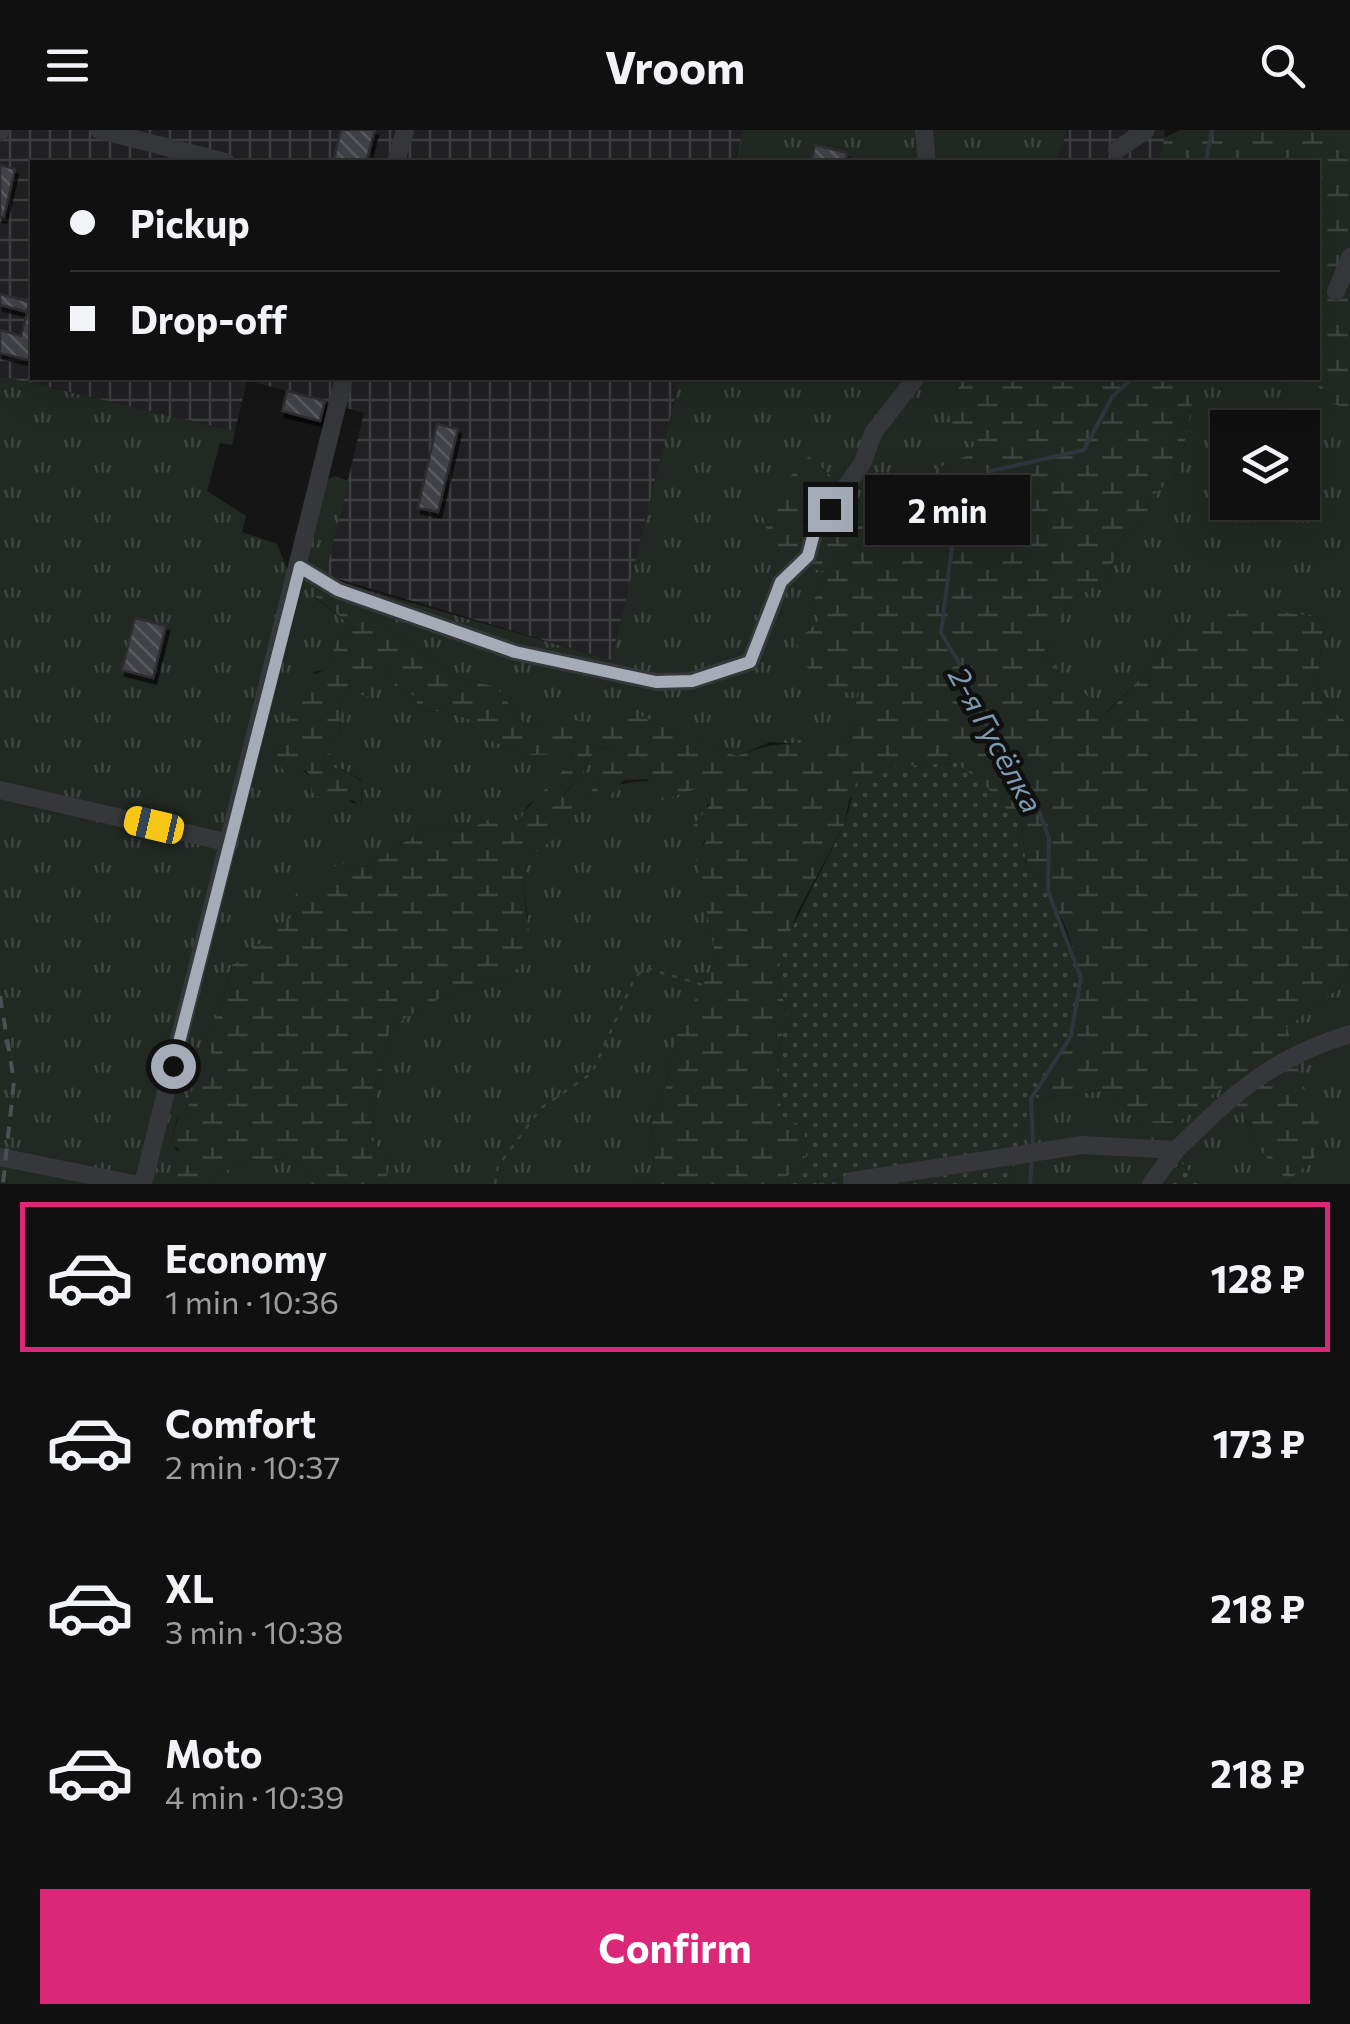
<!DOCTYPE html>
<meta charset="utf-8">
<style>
:root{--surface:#101010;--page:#191919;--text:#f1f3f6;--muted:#9c9d9f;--line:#303030;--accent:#db2777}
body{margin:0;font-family:Commissioner,sans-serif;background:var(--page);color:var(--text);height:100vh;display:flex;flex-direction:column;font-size:38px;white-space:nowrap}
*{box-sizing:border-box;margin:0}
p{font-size:32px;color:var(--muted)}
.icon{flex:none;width:55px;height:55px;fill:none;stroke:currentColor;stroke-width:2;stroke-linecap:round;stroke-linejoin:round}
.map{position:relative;height:1054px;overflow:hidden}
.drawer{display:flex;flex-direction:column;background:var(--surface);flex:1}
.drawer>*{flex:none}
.banner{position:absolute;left:30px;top:30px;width:1290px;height:220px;border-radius:0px;box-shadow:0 10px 40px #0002,0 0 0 2px var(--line);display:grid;align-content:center;height:220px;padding:0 40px;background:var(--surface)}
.fabs{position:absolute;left:1210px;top:280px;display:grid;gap:20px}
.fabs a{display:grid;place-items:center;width:110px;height:110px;border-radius:0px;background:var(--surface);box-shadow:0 10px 40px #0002,0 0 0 2px var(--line);font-size:50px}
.end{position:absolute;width:45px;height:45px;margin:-22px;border:12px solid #a6acb7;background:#111;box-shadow:0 0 0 5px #111}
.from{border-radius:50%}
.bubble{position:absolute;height:70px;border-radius:0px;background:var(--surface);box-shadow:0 10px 40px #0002,0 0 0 2px var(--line);font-size:32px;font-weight:700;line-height:70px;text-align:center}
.car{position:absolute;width:30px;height:60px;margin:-30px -15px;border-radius:12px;box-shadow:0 0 8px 2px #0007;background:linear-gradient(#f5c518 24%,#345 0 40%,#f5c518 0 76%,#345 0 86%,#f5c518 0)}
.banner b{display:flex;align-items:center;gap:35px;height:95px;font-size:38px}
.banner b+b{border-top:2px solid var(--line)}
.banner i{width:25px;height:25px;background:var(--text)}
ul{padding:18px 0 0;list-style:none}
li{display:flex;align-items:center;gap:30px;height:150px;margin:0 20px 15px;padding:0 20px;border:5px solid transparent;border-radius:0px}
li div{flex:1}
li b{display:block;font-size:38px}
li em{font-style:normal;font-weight:700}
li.active{border-color:var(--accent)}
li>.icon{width:90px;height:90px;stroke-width:1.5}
.button{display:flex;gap:20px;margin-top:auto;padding:20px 40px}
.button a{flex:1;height:115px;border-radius:0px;background:var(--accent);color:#fff;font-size:40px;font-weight:700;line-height:115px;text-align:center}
header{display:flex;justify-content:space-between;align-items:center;height:130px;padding:0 40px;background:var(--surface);font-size:45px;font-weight:700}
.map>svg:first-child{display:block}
</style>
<header><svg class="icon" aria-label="menu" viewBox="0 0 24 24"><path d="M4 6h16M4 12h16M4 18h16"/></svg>Vroom<svg class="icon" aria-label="search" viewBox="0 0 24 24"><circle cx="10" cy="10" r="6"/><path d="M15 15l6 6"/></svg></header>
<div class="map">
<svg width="1350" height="1054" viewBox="0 0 1350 1054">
<defs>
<pattern id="industrial-grid" width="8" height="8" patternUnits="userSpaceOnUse" patternTransform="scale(2.5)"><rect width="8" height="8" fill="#212123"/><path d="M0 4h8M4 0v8" fill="none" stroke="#3e3f41"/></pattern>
<pattern id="grass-tufts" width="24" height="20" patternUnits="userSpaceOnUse" patternTransform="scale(2.5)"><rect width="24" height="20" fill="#212922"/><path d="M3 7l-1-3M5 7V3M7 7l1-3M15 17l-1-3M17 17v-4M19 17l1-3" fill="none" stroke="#3e4540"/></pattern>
<pattern id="wetland-marsh" width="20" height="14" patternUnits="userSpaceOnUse" patternTransform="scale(2.5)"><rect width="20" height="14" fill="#212922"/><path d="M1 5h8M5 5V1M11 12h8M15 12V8" fill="none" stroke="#3e4540"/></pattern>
<pattern id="park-dots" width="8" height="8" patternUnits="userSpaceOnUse" patternTransform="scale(2.5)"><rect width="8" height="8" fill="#212922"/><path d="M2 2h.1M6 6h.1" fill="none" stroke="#3e4540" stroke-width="1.8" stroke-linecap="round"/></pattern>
<pattern id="building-back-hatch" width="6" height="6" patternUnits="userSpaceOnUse" patternTransform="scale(2.5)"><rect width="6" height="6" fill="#414246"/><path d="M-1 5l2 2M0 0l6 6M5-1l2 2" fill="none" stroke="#595b5e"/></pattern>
<filter id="shadow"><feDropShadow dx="3" dy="5.5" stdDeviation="0" flood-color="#0009"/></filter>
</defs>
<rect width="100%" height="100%" fill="#151516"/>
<g fill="url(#industrial-grid)">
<path d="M0,0H743L734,32H32V248H680L611,530L325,445L364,283L247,250L235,301L0,246Z"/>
<path d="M1067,0H1164L1165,7L1157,32H1056Z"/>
</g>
<g fill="url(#grass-tufts)" fill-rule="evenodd">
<path d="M743,0H1067L1056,32H735Z"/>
<path d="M0,246L235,301L232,315L220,313L207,361L246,386L242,402L277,414L290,446L138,1054H0Z"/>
<path d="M680,248H963L949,279L977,311L966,326L930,342L922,369L863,397L849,389L834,349L809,326L788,351L826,442L812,475L860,561L848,606L814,615L770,612L737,626L690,606L692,597L675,602L641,586L607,596L560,589L526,596L496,557L460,548L334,461L313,466L356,499L338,507L327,539L314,542L300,581L274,626L314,647L312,662L362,675V651L343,639L327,638L318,629L331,609L341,605L339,570L373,542L388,538L395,556L413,565L422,582L443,581L476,591L466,602L532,625L574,623L560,651L528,675L520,691L495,687L467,701L426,698L367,737L338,733L268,817L247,833L233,832L220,881L206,907L213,926L188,935L193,958L184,993L178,985L171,1014L206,1052L246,1030L292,1029L310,1043V1054H151L326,350L335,346L349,351L325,445L342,453L611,530Z"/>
<path d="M1197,248H1313L1329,273L1350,279V596L1316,566L1324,488L1178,497L1146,543L1106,583L1042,526L1067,472L1106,450L1123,406L1148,390L1147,372L1179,341ZM1228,298H1302V372H1228Z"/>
<path d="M613,618L589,665C634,646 655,650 703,657C711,682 711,704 697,726L716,830L677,905L665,960L650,992L656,1020L652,1047L633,1054H385L391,1029L369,1008L390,897L440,868L507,846L528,788L523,756L528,727L561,703L574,671L563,666L580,647L595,619Z"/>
<path d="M1350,844V1054H1201L1178,1029L1153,1054H1010L1031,969L1111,960L1139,993L1220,958L1243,982L1252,1011L1289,1050L1300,953L1287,897L1336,860Z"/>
</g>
<g fill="url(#wetland-marsh)">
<path d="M1181,0H1350V279L1329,273L1313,248H1318V32H1157L1165,7Z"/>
<path d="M963,248H1197L1179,341L1147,372L1149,390L1123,406L1106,450L1067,472L1042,526L1107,583L1146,543L1178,497L1248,477L1324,488L1316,566L1350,596V844L1336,860L1287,897L1300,953L1320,974L1316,1026L1288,1051L1252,1011L1243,982L1220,958L1178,993H1139L1111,960L1031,969C1043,949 1064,925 1071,902C1089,842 1069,782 1026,738L1022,695L956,633L886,637L849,670L845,693L796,785L778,843L787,886L778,923L782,988L804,998L806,1026L786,1048L788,1054H633L652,1047L656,1020L650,992L665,960L677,904L716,830L696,726L706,711L692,697L709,676L702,657L656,672L648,649L624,650L599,678L589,666L612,618L595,619L580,647L563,665L575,670L561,704L528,727L523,756L532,827L507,846L440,868L390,897L369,1008L391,1029L385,1054H310V1043L292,1029L246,1030L206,1052L173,1046L179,1019L171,1015L179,984L184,992L193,958L188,935L212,926L206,907L220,881L233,832L247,833L255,813L268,817L271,798L295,786L296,754L317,757L338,733L367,737L426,698L467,701L495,686L520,691C534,663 557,655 574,624L532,625L465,602L475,591L443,581L422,582L413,565L395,556L388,538L373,543L368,567L350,561L339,570L341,605L331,609L335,622L319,629L327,638L343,639L362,652L361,676L352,670L333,679L312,662L313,647L305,640L289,648L274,626L290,596L289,581H300V550L327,539L338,507L356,499L313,465L317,456L334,461L460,548L496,557L526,596C537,594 548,590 558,589C595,587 611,612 636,570L641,586L675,602L692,596L691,606L737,626C779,608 805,617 848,606L859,562L828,563L800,528L797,512L819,490L812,475L826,442L791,434L756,383L809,326L834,349L849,389L863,397L881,368L921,369L930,342L966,326L976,312L951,309L949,279Z"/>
</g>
<g fill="url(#park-dots)">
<path d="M956,633L983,653L1022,695L1026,738L1048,761L1081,848L1071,906L1031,969L1010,1054H788L786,1048L806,1026L804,998L782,989L778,923L787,886L778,843L784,814L845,693L856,653L886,637Z"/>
<path d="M1178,1029L1201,1054H1153Z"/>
</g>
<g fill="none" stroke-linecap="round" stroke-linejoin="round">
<g stroke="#2d363c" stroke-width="4">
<path d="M1206,32L1212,0"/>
<path d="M1033,1015L1031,969L1071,906L1081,848L1048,761L1049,708L1033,666L995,615L961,536L941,503L953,408L991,341L1084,320L1112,267L1133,248"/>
<path d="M1030,1054L1032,1029"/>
</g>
</g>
<g fill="url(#building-back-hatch)" stroke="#2f2f32" stroke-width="2.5" filter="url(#shadow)">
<path d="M341,0H375L366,32H333Z"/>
<path d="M815,15L847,23L845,32H811Z"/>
<path d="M0,35L15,39L4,87H0Z"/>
<path d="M0,164L30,172L27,182L0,175Z"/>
<path d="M29,175L32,176V231L0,223V200L21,206Z"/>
<path d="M287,261L325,271L320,291L282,281Z"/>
<path d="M437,294L458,299L438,382L418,378Z"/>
<path d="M135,488L166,496L153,548L122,540Z"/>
</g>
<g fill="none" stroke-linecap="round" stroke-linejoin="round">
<g stroke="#3c3e43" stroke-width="2.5" stroke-dasharray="5 8" stroke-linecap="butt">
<path d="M495,1054L498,1036L541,978L592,943L635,847L646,838L710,857"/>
<path d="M819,1054L835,1053"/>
</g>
<g stroke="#36373b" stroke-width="18">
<path d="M99,0L226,32"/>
<path d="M924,0L927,32"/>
<path d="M0,2L1,0"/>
<path d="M1117,20L1146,0"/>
<path d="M396,32L405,0"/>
<path d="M1336,162L1350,127"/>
<path d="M300,437L338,460L515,522L657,552L691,551L750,532L781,452L808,426L814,403L863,332L873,303L916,248"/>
<path d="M0,660L230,713"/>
<path d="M0,1027L134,1054"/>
<path d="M852,1051L1082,1015L1176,1020C1234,964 1270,928 1350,904"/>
<path d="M143,1054L344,248"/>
<path d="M1151,1054L1176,1020"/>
</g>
<path stroke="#4d4f55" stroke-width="4" stroke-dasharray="12 10" stroke-linecap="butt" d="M0,866L14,951L3,1054"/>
</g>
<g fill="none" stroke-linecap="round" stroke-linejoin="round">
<path stroke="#a6acb7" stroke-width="12" d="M173,936L300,437L338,460L515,522L656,552L692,551L750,532L781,452L808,426L814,403L830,379"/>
</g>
<g text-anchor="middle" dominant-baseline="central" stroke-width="9" stroke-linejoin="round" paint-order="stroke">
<g font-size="30" font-style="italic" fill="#7d9ab2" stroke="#101011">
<text transform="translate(997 609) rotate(61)">2-я Гусёлка</text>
</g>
</g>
</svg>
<div class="fabs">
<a><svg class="icon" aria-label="layers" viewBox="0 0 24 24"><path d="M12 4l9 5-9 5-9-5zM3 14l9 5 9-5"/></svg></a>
</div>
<i class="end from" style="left:173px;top:936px"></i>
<i class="end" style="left:830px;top:379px"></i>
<div class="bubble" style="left:865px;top:345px;width:165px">2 min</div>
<i class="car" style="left:154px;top:695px;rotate:283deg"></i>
<div class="banner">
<b><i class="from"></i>Pickup</b>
<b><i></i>Drop-off</b>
</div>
</div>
<section class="drawer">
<ul>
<li class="active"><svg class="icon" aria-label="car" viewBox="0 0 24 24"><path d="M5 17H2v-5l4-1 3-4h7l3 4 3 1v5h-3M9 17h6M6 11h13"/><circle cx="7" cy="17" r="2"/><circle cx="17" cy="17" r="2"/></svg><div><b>Economy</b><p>1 min · 10:36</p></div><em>128 ₽</em></li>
<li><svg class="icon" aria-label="car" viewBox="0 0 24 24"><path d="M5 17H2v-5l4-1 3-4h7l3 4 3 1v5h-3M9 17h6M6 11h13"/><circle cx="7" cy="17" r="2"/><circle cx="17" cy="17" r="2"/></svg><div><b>Comfort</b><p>2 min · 10:37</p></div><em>173 ₽</em></li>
<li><svg class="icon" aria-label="car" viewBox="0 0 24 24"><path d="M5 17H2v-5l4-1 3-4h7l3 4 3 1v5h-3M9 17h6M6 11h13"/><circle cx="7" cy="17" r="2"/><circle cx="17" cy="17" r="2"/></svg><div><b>XL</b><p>3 min · 10:38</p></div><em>218 ₽</em></li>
<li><svg class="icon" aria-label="car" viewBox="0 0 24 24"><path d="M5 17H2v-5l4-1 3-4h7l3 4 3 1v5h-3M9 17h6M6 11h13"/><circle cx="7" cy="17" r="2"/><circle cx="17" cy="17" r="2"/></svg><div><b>Moto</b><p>4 min · 10:39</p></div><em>218 ₽</em></li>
</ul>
<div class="button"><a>Confirm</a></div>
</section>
